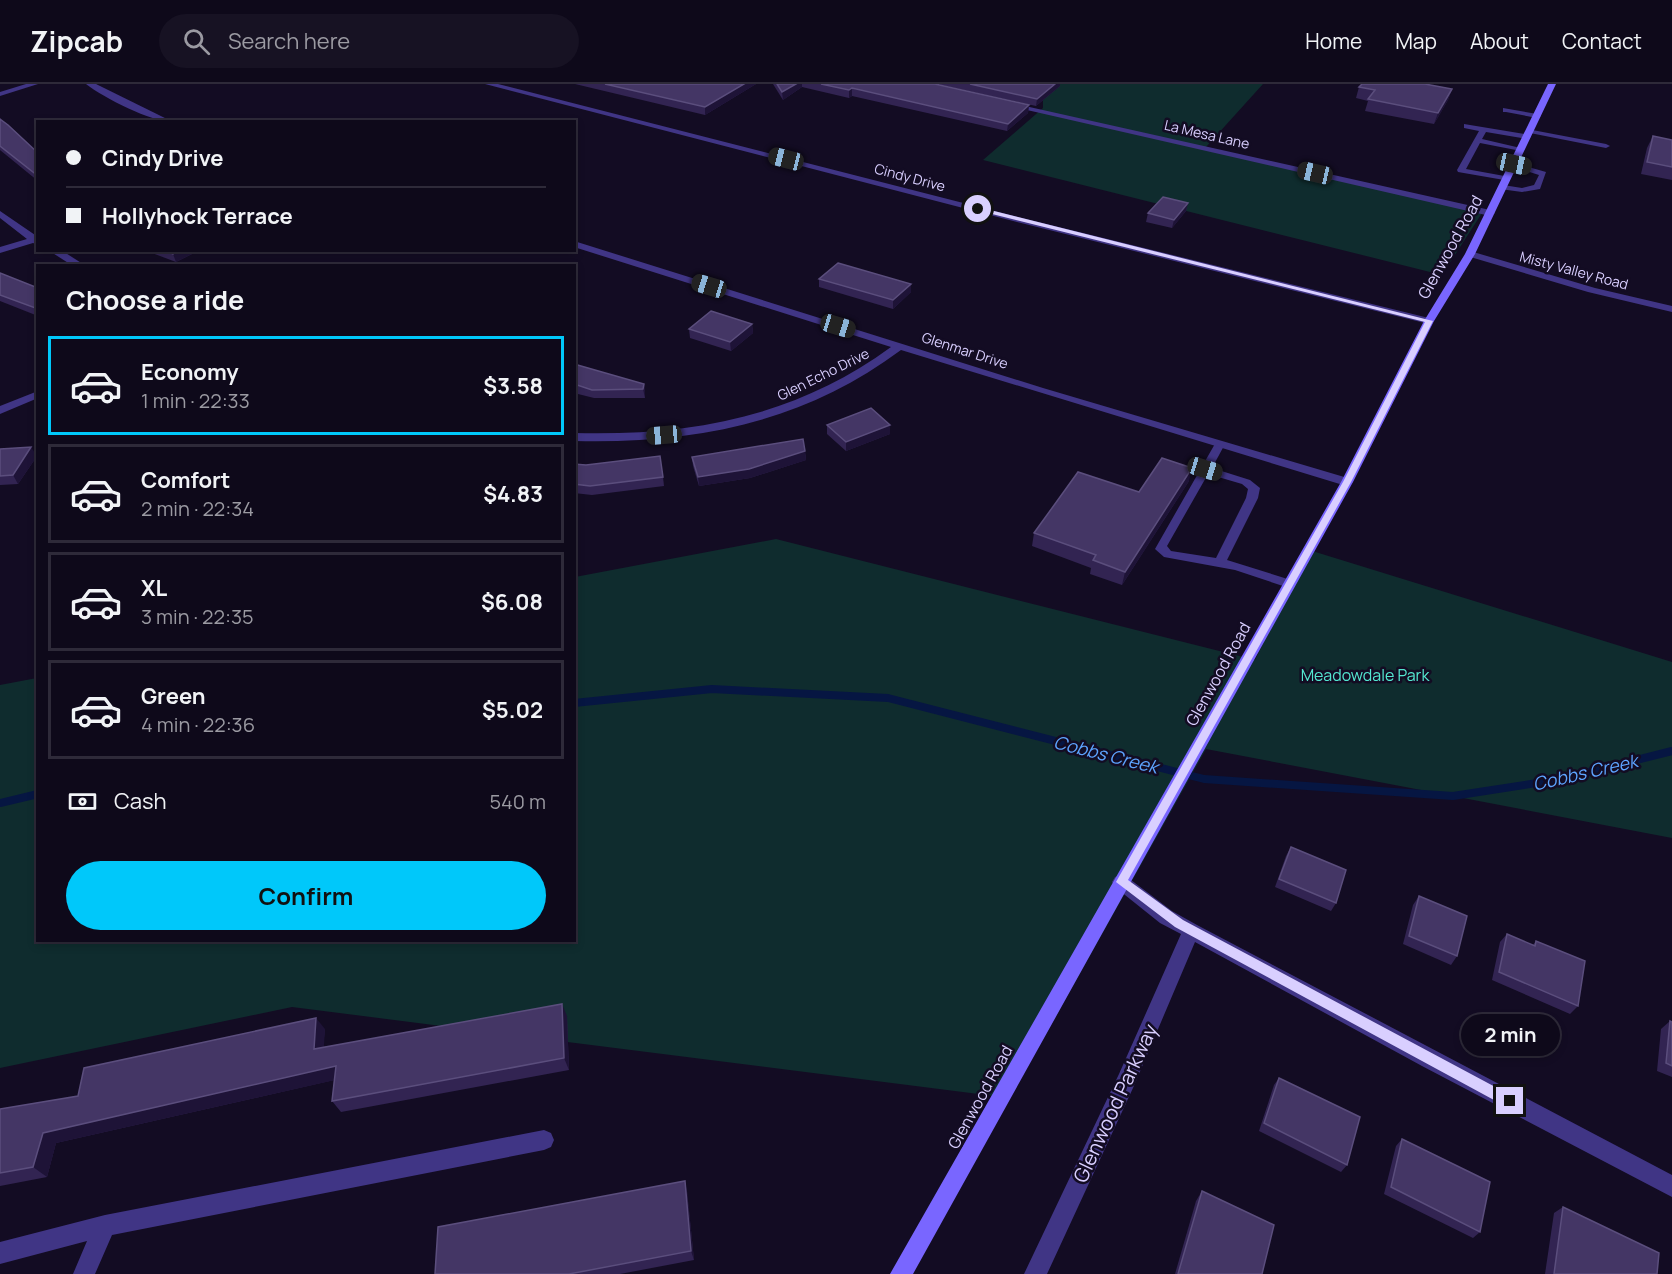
<!DOCTYPE html>
<meta charset="utf-8">
<style>
:root{--surface:#0e091a;--page:#171223;--text:#f1f3f6;--muted:#9b9aa2;--line:#2e2a39;--accent:#00c8fa}
body{margin:0;font-family:Manrope,sans-serif;background:var(--page);color:var(--text);height:100vh;display:flex;flex-direction:column;font-size:22px;white-space:nowrap}
*{box-sizing:border-box;margin:0}
p{font-size:20px;color:var(--muted)}
.icon{flex:none;width:33px;height:33px;fill:none;stroke:currentColor;stroke-width:2;stroke-linecap:round;stroke-linejoin:round}
.map{position:relative;flex:1;overflow:hidden}
.sheet{position:absolute;left:36px;top:180px;width:540px;height:678px;display:flex;flex-direction:column;background:var(--surface);border-radius:0px;box-shadow:0 3px 9px #0003,0 0 0 2px var(--line)}
.sheet>*{flex:none}
.guide{position:absolute;left:36px;top:36px;width:540px;height:132px;border-radius:0px;box-shadow:0 3px 9px #0003,0 0 0 2px var(--line);display:grid;align-content:center;height:132px;padding:0 30px;background:var(--surface)}
.end{position:absolute;width:27px;height:27px;margin:-14px;border:8px solid #d9cfff;background:#111;box-shadow:0 0 0 3px #111}
.from{border-radius:50%}
.bubble{position:absolute;height:42px;border-radius:21px;background:var(--surface);box-shadow:0 3px 9px #0003,0 0 0 2px var(--line);font-size:20px;font-weight:700;line-height:42px;text-align:center}
.car{position:absolute;width:18px;height:36px;margin:-18px -9px;border-radius:8px;box-shadow:0 0 4px 2px #0007;background:linear-gradient(#222 24%,#8ab4d8 0 40%,#222 0 76%,#8ab4d8 0 86%,#222 0)}
.guide b{display:flex;align-items:center;gap:21px;height:57px;font-size:22px}
.guide b+b{border-top:2px solid var(--line)}
.guide i{width:15px;height:15px;background:var(--text)}
ul{padding:0;list-style:none}
li{display:flex;align-items:center;gap:18px;height:99px;margin:0 12px 9px;padding:0 18px;border:3px solid var(--line);border-radius:0px}
li div{flex:1}
li b{display:block;font-size:22px}
li em{font-style:normal;font-weight:700}
li.on{border-color:var(--accent)}
li>.icon{width:54px;height:54px;stroke-width:1.5}
h2{padding:0 30px;font-size:27px;line-height:72px}
.pay{display:flex;align-items:center;gap:15px;height:66px;padding:0 30px;font-size:22px}
.pay p{margin-inline-start:auto}
.primary-button{display:flex;gap:12px;margin-top:auto;padding:12px 30px}
.primary-button a{flex:1;height:69px;border-radius:36px;background:var(--accent);color:#111;font-size:24px;font-weight:700;line-height:69px;text-align:center}
header{display:flex;align-items:center;gap:36px;box-sizing:border-box;height:84px;padding:0 30px;background:var(--surface);border-bottom:2px solid var(--line)}
header strong{font-size:28px}
nav{display:flex;gap:33px;margin-inline-start:auto;font-size:21px}
.search{width:420px;height:54px;background:var(--page);display:flex;align-items:center;gap:15px;box-sizing:border-box;padding:0 21px;border-radius:33px;color:var(--muted);font-size:22px}
.map>svg:first-child{display:block}
</style>
<header>
<strong>Zipcab</strong>
<div class="search"><svg class="icon" aria-label="search" viewBox="0 0 24 24"><circle cx="10" cy="10" r="6"/><path d="M15 15l6 6"/></svg>Search here</div>
<nav><a>Home</a><a>Map</a><a>About</a><a>Contact</a></nav>
</header>
<div class="map">
<svg width="1672" height="1190" viewBox="0 0 1672 1190">
<rect width="100%" height="100%" fill="#130c23"/>
<g fill="#0f2c2e">
<path d="M1043,0H1263L1206,63L1482,129L1442,191L983,76L1043,24Z"/>
<path d="M776,455L1255,576L1309,466L1672,578V754L1206,665L1010,1014L292,923L0,984V601L37,594L38,856H574L575,493Z"/>
</g>
<g fill="none" stroke-linecap="round" stroke-linejoin="round">
<g stroke="#061642" stroke-width="8">
<path d="M574,619L712,605L888,614L1204,695L1453,712L1557,696L1672,667"/>
<path d="M0,719L38,710"/>
</g>
<g fill="#403585" fill-rule="evenodd">
<path d="M1503,24L1537,30L1541,32L1537,34L1506,28H1503Z"/>
<path d="M1464,40L1530,51L1531,53L1527,55L1486,48L1482,55L1525,65L1521,67L1480,59L1466,85L1510,93V97L1458,88L1457,86L1479,47L1464,44Z"/>
<path d="M1527,45L1606,60L1610,62L1606,64L1530,49L1526,47Z"/>
<path d="M1511,78L1546,88L1540,105L1522,108L1500,105V101H1503L1522,104L1534,101L1539,91L1511,82Z"/>
<path d="M1220,357L1225,360L1212,384L1250,396L1260,404L1258,414L1227,476L1294,497L1296,500L1294,503H1286L1235,486L1164,473L1155,465L1216,358ZM1208,390L1242,400L1248,405L1246,414L1216,474L1171,467L1167,462Z"/>
</g>
<g fill="#403585" fill-rule="evenodd">
<path d="M86,0H96L173,38C151,38 104,14 86,0Z"/>
<path d="M485,0H498L1022,134L1433,235L1434,237L1429,240L1017,138Z"/>
<path d="M1007,18L1490,126L1495,129L1490,132L1010,22H1007Z"/>
<path d="M0,127L38,153V161L33,159L0,169V163L27,155L0,134Z"/>
<path d="M574,157L1043,304L1351,395L1353,398L1347,402L1343,401L901,266C803,339 695,360 574,357V349C692,352 795,333 891,263L574,163Z"/>
<path d="M48,166H61L86,182H73Z"/>
<path d="M1470,167L1595,204L1672,222V228L1588,208L1467,172L1465,170Z"/>
<path d="M38,307V314L0,330V322Z"/>
<path d="M1121,791L1127,793L1172,827L1197,841L1672,1091V1113L1422,982L1195,858L1133,1004L1047,1190H1024L1119,990L1181,850L1160,839L1115,803L1112,798L1115,793Z"/>
<path d="M544,1046L551,1049L554,1056L551,1063L544,1066L112,1151L95,1190H73L87,1157L0,1180V1158L105,1131Z"/>
</g>
<path fill="#403585" fill-rule="evenodd" d="M26,0H38L0,12V8Z"/>
<path fill="#7966ff" fill-rule="evenodd" d="M1548,0H1556L1475,170L1434,237L1353,398L913,1190H890L1341,398L1424,237L1465,170Z"/>
</g>
<g fill="#322452">
<path d="M575,0H756L705,31Z"/>
<path d="M773,0H935L1029,21L1028,29L1007,47L852,12L849,14L802,3L783,16Z"/>
<path d="M937,0H1060V2L1036,22Z"/>
<path d="M1359,3L1452,5L1448,16L1434,40L1365,27L1368,17L1356,14Z"/>
<path d="M0,35L38,69V97L0,66Z"/>
<path d="M1653,52L1672,56V96L1641,90L1647,64Z"/>
<path d="M1188,119L1186,127L1172,144L1146,138L1148,129Z"/>
<path d="M144,166H200L176,178Z"/>
<path d="M0,189L38,204V232L0,217Z"/>
<path d="M819,195L911,200V208L893,225L819,203Z"/>
<path d="M752,240L753,249L731,267L690,254L689,245Z"/>
<path d="M574,280L644,300L645,308V314H594L574,309Z"/>
<path d="M827,341L890,350L846,367L827,350Z"/>
<path d="M0,365L37,372L18,400L0,401Z"/>
<path d="M805,367L806,376L750,394L699,402L693,382L692,373Z"/>
<path d="M574,380L663,393L664,402L592,411L574,409Z"/>
<path d="M1189,397L1122,501L1090,490L1091,484L1032,462L1034,449L1139,408Z"/>
<path d="M1291,763L1336,819L1331,827L1275,803L1286,772Z"/>
<path d="M1419,812L1457,872L1451,881L1403,860L1413,821Z"/>
<path d="M1507,850L1533,861L1536,857L1578,922L1570,930L1492,896L1500,858Z"/>
<path d="M567,932L569,986L341,1028L332,1017L334,996L56,1059L47,1093L0,1102V1025L78,1012L325,945L323,963Z"/>
<path d="M1670,937L1672,938V993L1657,987L1661,945Z"/>
<path d="M1279,994L1347,1081L1341,1088L1259,1047L1274,1001Z"/>
<path d="M1402,1055L1480,1148L1473,1154L1384,1110L1396,1062Z"/>
<path d="M687,1107L694,1176L620,1190H435Z"/>
<path d="M1202,1107L1262,1190H1175L1196,1117Z"/>
<path d="M1563,1123L1657,1190H1545L1554,1129Z"/>
</g>
<g fill="#1e1337">
<path d="M744,0H756L705,31V23Z"/>
<path d="M796,0H802V3L783,16L782,8Z"/>
<path d="M1055,0H1060V2L1036,22L1037,15Z"/>
<path d="M852,4V12L849,14V6Z"/>
<path d="M1452,5L1448,16L1434,40L1438,29Z"/>
<path d="M1029,21L1028,29L1007,47L1008,40Z"/>
<path d="M1188,119L1186,127L1172,144L1174,136Z"/>
<path d="M179,166H200L176,178L173,170Z"/>
<path d="M911,200V208L893,225V216Z"/>
<path d="M752,240L753,249L731,267L730,258Z"/>
<path d="M644,300L645,308V314L643,305Z"/>
<path d="M890,341V350L846,367V358Z"/>
<path d="M31,363L37,372L18,400L13,391Z"/>
<path d="M805,367L806,376L750,394L699,402L698,393Z"/>
<path d="M1192,384L1189,397L1122,501L1125,488Z"/>
<path d="M562,920L567,932L569,986L564,974Z"/>
<path d="M316,934L325,945L323,976L314,965Z"/>
<path d="M336,982L344,994L56,1059L47,1093L33,1083L43,1049Z"/>
<path d="M685,1097L687,1107L694,1176L691,1167Z"/>
</g>
<g fill="#443665" stroke="#5b4e7d" stroke-width="1.5">
<path d="M605,0H744L705,23Z"/>
<path d="M777,0H796L782,8Z"/>
<path d="M821,0H935L1029,21L1008,40L852,4L849,6Z"/>
<path d="M970,0H1055L1037,15Z"/>
<path d="M1362,0H1425L1452,5L1438,29L1368,15L1375,6L1359,3Z"/>
<path d="M0,35L8,41L38,69V92L0,62Z"/>
<path d="M1653,52L1672,56V83L1647,78Z"/>
<path d="M1163,113L1188,119L1174,136L1148,129Z"/>
<path d="M163,166H179L173,170Z"/>
<path d="M838,179L911,200L893,216L819,195Z"/>
<path d="M0,189L38,204V225L0,211Z"/>
<path d="M711,227L752,240L730,258L689,245Z"/>
<path d="M574,280L644,300L643,305L592,306L574,300Z"/>
<path d="M871,324L890,341L846,358L827,341Z"/>
<path d="M803,355L805,367L749,385L698,393L692,373Z"/>
<path d="M31,363L13,391L0,392V365Z"/>
<path d="M660,372L663,393L590,402L574,400V380L586,381Z"/>
<path d="M1162,374L1192,384L1125,488L1093,476L1096,471L1034,449L1078,388L1139,408Z"/>
<path d="M1291,763L1346,786L1336,819L1279,795Z"/>
<path d="M1419,812L1467,832L1457,872L1409,852Z"/>
<path d="M1507,850L1535,862L1536,857L1585,877L1578,922L1499,888Z"/>
<path d="M562,920L564,974L332,1017L336,982L43,1049L33,1083L0,1089V1025L78,1012L84,984L316,934L314,965Z"/>
<path d="M1670,937L1672,938V982L1666,979Z"/>
<path d="M1279,994L1360,1033L1347,1081L1264,1039Z"/>
<path d="M1402,1055L1490,1098L1480,1148L1391,1103Z"/>
<path d="M685,1097L691,1167L569,1190H435L438,1143Z"/>
<path d="M1202,1107L1274,1141L1262,1190H1178Z"/>
<path d="M1563,1123L1659,1169L1657,1190H1554Z"/>
</g>
<path fill="#d9cfff" d="M978,123L1433,237L1351,398L1128,796L1183,836L1514,1013L1516,1017L1514,1022L1510,1024L1505,1022L1175,843L1116,798L1343,398L1425,238L976,126Z"/>
<g text-anchor="middle" dominant-baseline="central" stroke-width="5" stroke-linejoin="round" paint-order="stroke">
<g font-size="14" fill="#d9cfff" stroke="#130c23">
<text transform="translate(1207 50) rotate(13)">La Mesa Lane</text>
<text transform="translate(910 93) rotate(15)">Cindy Drive</text>
<text transform="translate(1574 186) rotate(15)">Misty Valley Road</text>
<text transform="translate(965 266) rotate(18)">Glenmar Drive</text>
<text transform="translate(823 290) rotate(-26)">Glen Echo Drive</text>
</g>
<g font-size="16" fill="#d9cfff" stroke="#130c23">
<text transform="translate(1450 163) rotate(-61)">Glenwood Road</text>
<text transform="translate(1218 590) rotate(-61)">Glenwood Road</text>
<text transform="translate(980 1013) rotate(-61)">Glenwood Road</text>
</g>
<g font-size="16" fill="#54e6d0" stroke="#130c23">
<text x="1365" y="591">Meadowdale Park</text>
</g>
<g font-size="18" font-style="italic" fill="#5da4ff" stroke="#130c23">
<text transform="translate(1106 670) rotate(14)">Cobbs Creek</text>
<text transform="translate(1585 688) rotate(-13)">Cobbs Creek</text>
</g>
<g font-size="20" fill="#d9cfff" stroke="#130c23">
<text transform="translate(1115 1019) rotate(-65)">Glenwood Parkway</text>
</g>
</g>
</svg>
<i class="end from" style="left:978px;top:125px"></i>
<i class="end" style="left:1510px;top:1017px"></i>
<div class="bubble" style="left:1461px;top:930px;width:99px">2 min</div>
<i class="car" style="left:786px;top:75px;rotate:284deg"></i>
<i class="car" style="left:1514px;top:80px;rotate:102deg"></i>
<i class="car" style="left:1315px;top:89px;rotate:283deg"></i>
<i class="car" style="left:709px;top:202px;rotate:287deg"></i>
<i class="car" style="left:838px;top:242px;rotate:107deg"></i>
<i class="car" style="left:664px;top:351px;rotate:265deg"></i>
<i class="car" style="left:1205px;top:385px;rotate:107deg"></i>
<div class="guide">
<b><i class="from"></i>Cindy Drive</b>
<b><i></i>Hollyhock Terrace</b>
</div>
<section class="sheet">
<h2>Choose a ride</h2>
<ul>
<li class="on"><svg class="icon" aria-label="car" viewBox="0 0 24 24"><path d="M5 17H2v-5l4-1 3-4h7l3 4 3 1v5h-3M9 17h6M6 11h13"/><circle cx="7" cy="17" r="2"/><circle cx="17" cy="17" r="2"/></svg><div><b>Economy</b><p>1 min · 22:33</p></div><em>$3.58</em></li>
<li><svg class="icon" aria-label="car" viewBox="0 0 24 24"><path d="M5 17H2v-5l4-1 3-4h7l3 4 3 1v5h-3M9 17h6M6 11h13"/><circle cx="7" cy="17" r="2"/><circle cx="17" cy="17" r="2"/></svg><div><b>Comfort</b><p>2 min · 22:34</p></div><em>$4.83</em></li>
<li><svg class="icon" aria-label="car" viewBox="0 0 24 24"><path d="M5 17H2v-5l4-1 3-4h7l3 4 3 1v5h-3M9 17h6M6 11h13"/><circle cx="7" cy="17" r="2"/><circle cx="17" cy="17" r="2"/></svg><div><b>XL</b><p>3 min · 22:35</p></div><em>$6.08</em></li>
<li><svg class="icon" aria-label="car" viewBox="0 0 24 24"><path d="M5 17H2v-5l4-1 3-4h7l3 4 3 1v5h-3M9 17h6M6 11h13"/><circle cx="7" cy="17" r="2"/><circle cx="17" cy="17" r="2"/></svg><div><b>Green</b><p>4 min · 22:36</p></div><em>$5.02</em></li>
</ul>
<div class="pay"><svg class="icon" aria-label="cash" viewBox="0 0 24 24"><path d="M3 7h18v10H3z"/><circle cx="12" cy="12" r="2"/></svg>Cash<p>540 m</p></div>
<div class="primary-button"><a>Confirm</a></div>
</section>
</div>
